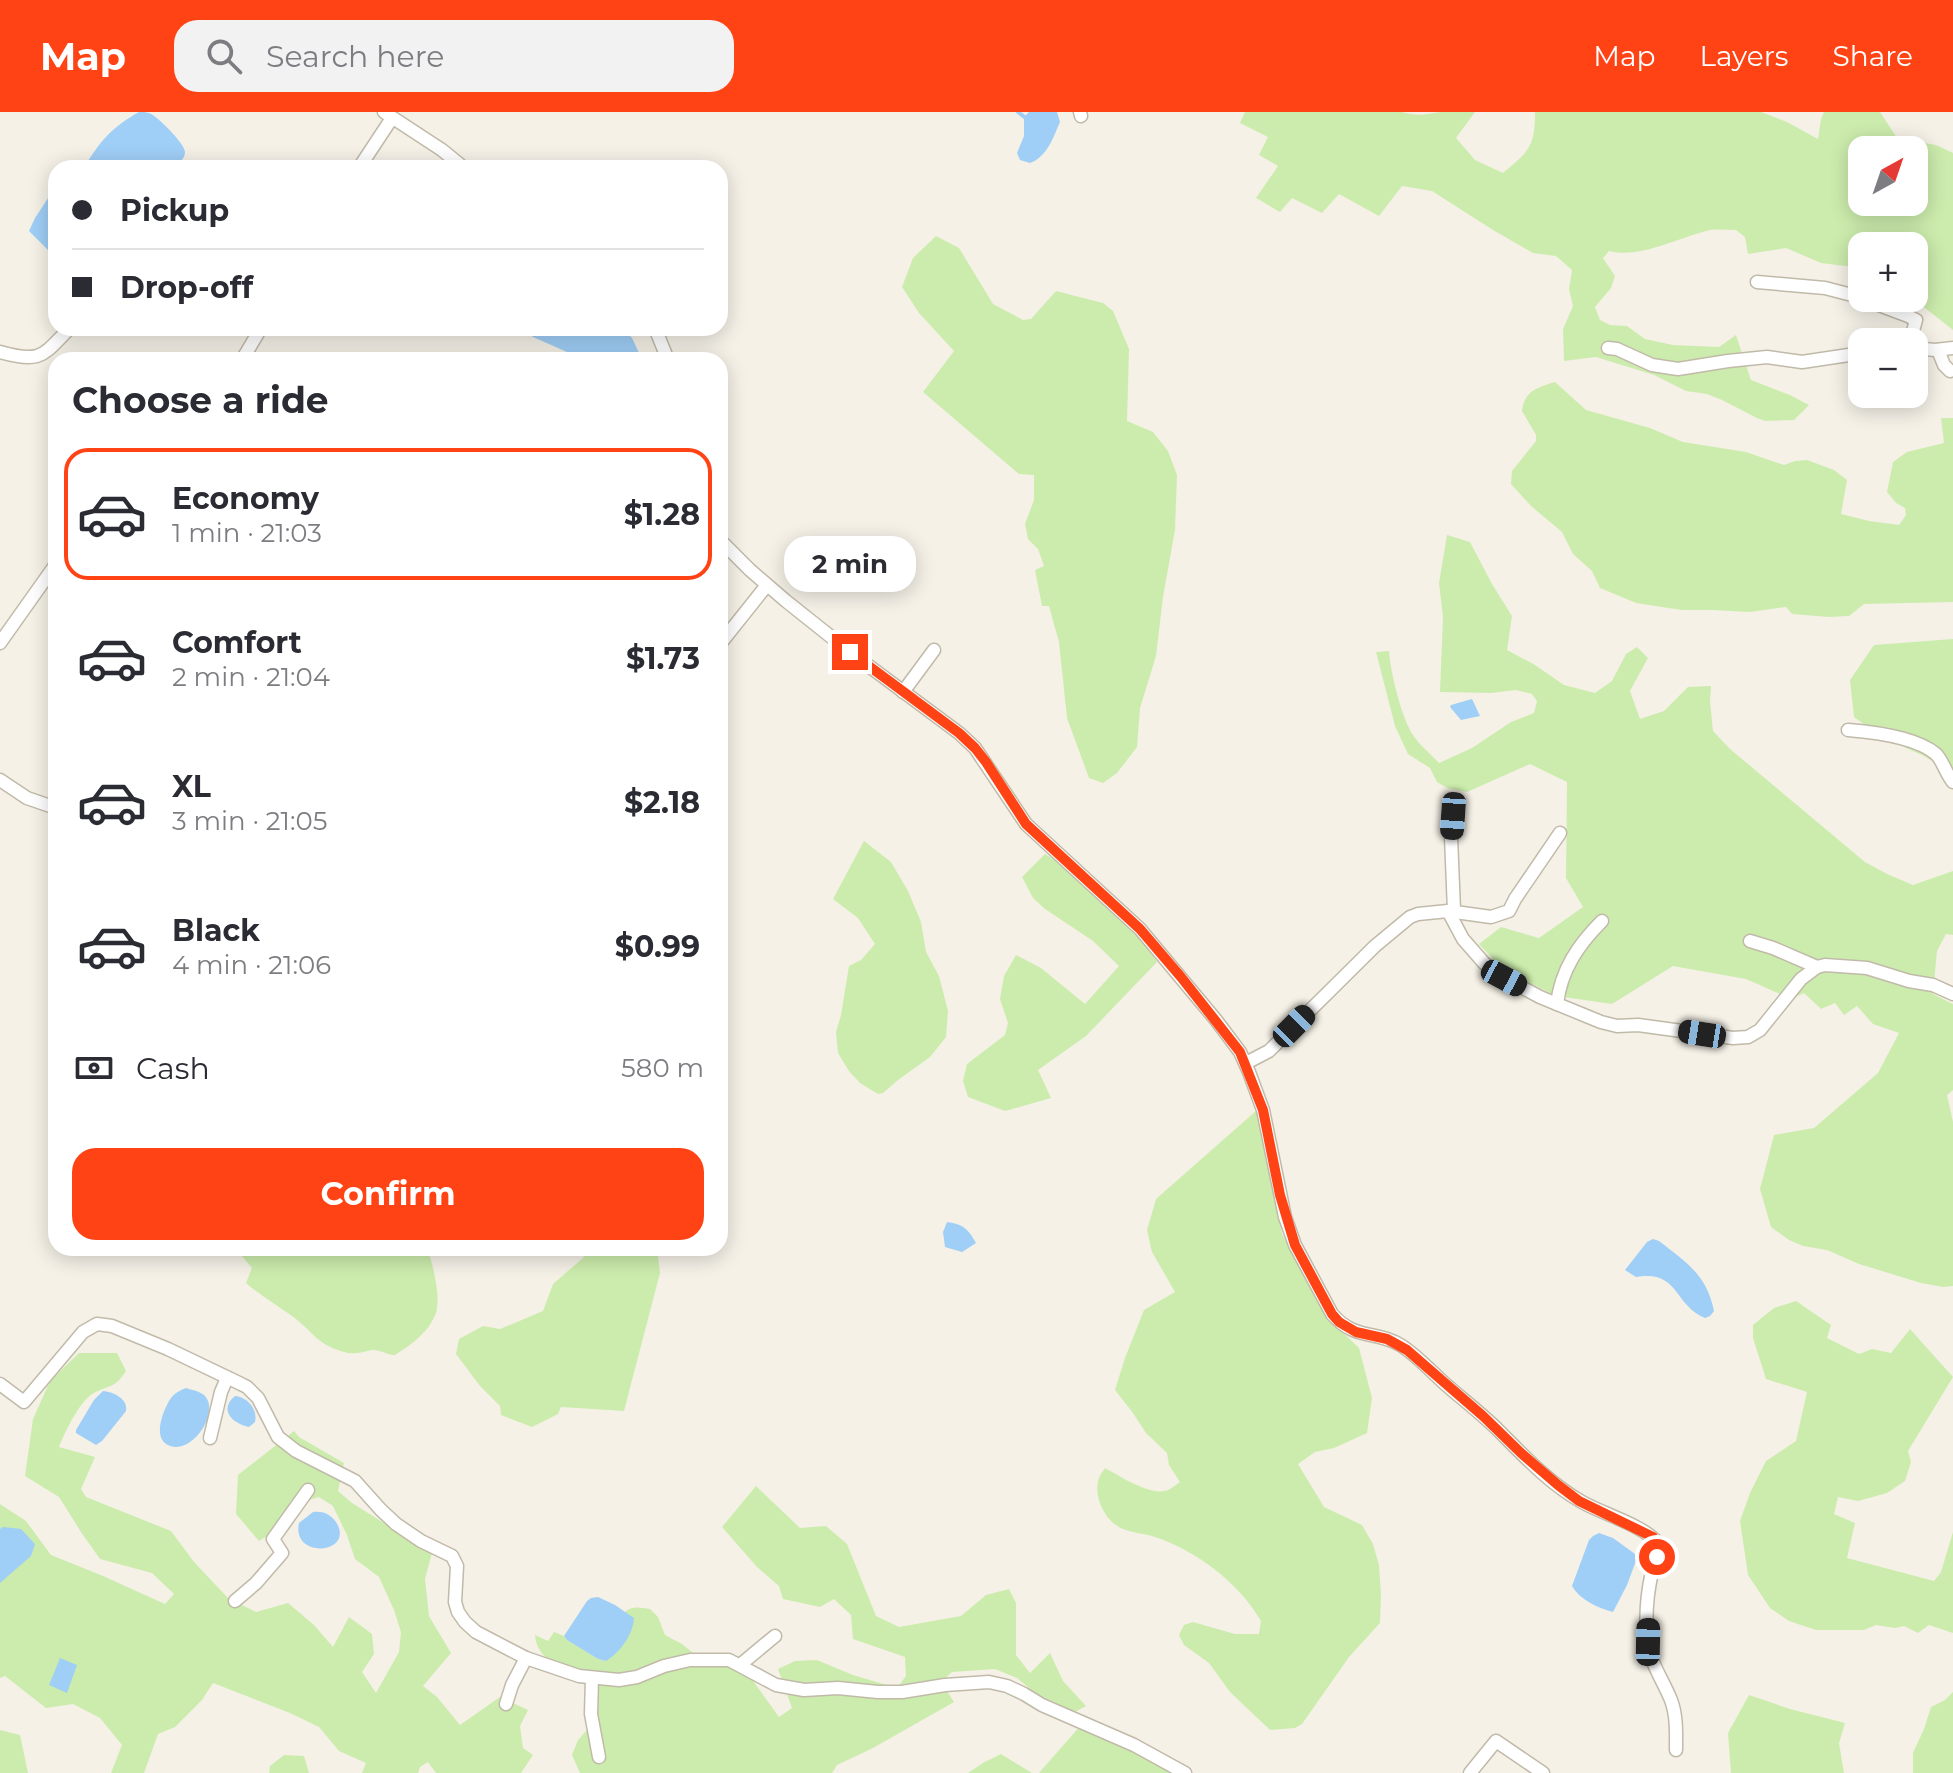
<!DOCTYPE html>
<meta charset="utf-8">
<style>
:root{--surface:#fff;--page:#f2f2f3;--text:#2b2b33;--muted:#7c7c81;--line:#e1e1e2;--accent:#ff4314}
body{margin:0;font-family:Montserrat,sans-serif;background:var(--page);color:var(--text);height:100vh;display:flex;flex-direction:column;font-size:30px;white-space:nowrap}
*{box-sizing:border-box;margin:0}
p{font-size:26px;color:var(--muted)}
.icon{flex:none;width:44px;height:44px;fill:none;stroke:currentColor;stroke-width:2;stroke-linecap:round;stroke-linejoin:round}
.map{position:relative;flex:1;overflow:hidden}
.drawer{position:absolute;left:48px;top:240px;width:680px;height:904px;display:flex;flex-direction:column;background:var(--surface);border-radius:24px;box-shadow:0 4px 20px #0003}
.drawer>*{flex:none}
.top-card{position:absolute;left:48px;top:48px;width:680px;height:176px;border-radius:24px;box-shadow:0 4px 20px #0003;display:grid;align-content:center;height:176px;padding:0 24px;background:var(--surface)}
.needle{width:52px;rotate:40deg}
.buttons{position:absolute;left:1848px;top:24px;display:grid;gap:16px}
.buttons a{display:grid;place-items:center;width:80px;height:80px;border-radius:16px;background:var(--surface);box-shadow:0 4px 20px #0003;font-size:40px}
.end{position:absolute;width:36px;height:36px;margin:-18px;border:10px solid #ff4314;background:#fff;box-shadow:0 0 0 4px #fff}
.from{border-radius:50%}
.bubble{position:absolute;height:56px;border-radius:24px;background:var(--surface);box-shadow:0 4px 20px #0003;font-size:26px;font-weight:700;line-height:56px;text-align:center}
.car{position:absolute;width:24px;height:48px;margin:-24px -12px;border-radius:10px;box-shadow:0 0 6px 2px #0007;background:linear-gradient(#222 24%,#8ab4d8 0 40%,#222 0 76%,#8ab4d8 0 86%,#222 0)}
.top-card b{display:flex;align-items:center;gap:28px;height:76px;font-size:30px}
.top-card b+b{border-top:2px solid var(--line)}
.top-card i{width:20px;height:20px;background:var(--text)}
ul{padding:0;list-style:none}
li{display:flex;align-items:center;gap:24px;height:132px;margin:0 16px 12px;padding:0 8px;border:4px solid transparent;border-radius:24px}
li div{flex:1}
li b{display:block;font-size:30px}
li em{font-style:normal;font-weight:700}
li.active{border-color:var(--accent)}
li>.icon{width:72px;height:72px;stroke-width:1.5}
h2{padding:0 24px;font-size:36px;line-height:96px}
.pay{display:flex;align-items:center;gap:20px;height:88px;padding:0 24px;font-size:30px}
.pay p{margin-inline-start:auto}
.cta{display:flex;gap:16px;margin-top:auto;padding:16px 24px}
.cta a{flex:1;height:92px;border-radius:24px;background:var(--accent);color:#fff;font-size:32px;font-weight:700;line-height:92px;text-align:center}
header{display:flex;align-items:center;gap:48px;box-sizing:border-box;height:112px;padding:0 40px;background:var(--accent);color:#fff}
header strong{font-size:38px}
nav{display:flex;gap:44px;margin-inline-start:auto;font-size:28px}
.search{width:560px;height:72px;background:var(--page);display:flex;align-items:center;gap:20px;box-sizing:border-box;padding:0 28px;border-radius:24px;color:var(--muted);font-size:30px}
.map>svg:first-child{display:block}
</style>
<header>
<strong>Map</strong>
<div class="search"><svg class="icon" aria-label="search" viewBox="0 0 24 24"><circle cx="10" cy="10" r="6"/><path d="M15 15l6 6"/></svg>Search here</div>
<nav><a>Map</a><a>Layers</a><a>Share</a></nav>
</header>
<div class="map">
<svg width="1953" height="1661" viewBox="0 0 1953 1661">
<rect width="100%" height="100%" fill="#f5f1e7"/>
<g fill="#ccecad" fill-rule="evenodd">
<path d="M1245,0H1402C1420,5 1424,2 1441,0C1452,0 1464,0 1475,0L1456,26L1475,48L1503,61C1529,39 1535,35 1535,0H1761L1787,10L1818,27L1821,7L1824,0H1880L1897,26L1936,33L1953,41V218L1925,196L1902,186H1914V134H1862V156L1821,151L1786,136L1748,142L1745,125L1736,118C1727,118 1718,117 1710,118C1680,125 1640,147 1609,139L1603,146L1615,164L1611,176L1595,195L1600,208L1610,213L1627,214L1645,227L1673,233L1719,235L1736,223L1751,268L1790,283L1809,293L1794,308L1765,309L1757,306L1722,288L1707,282L1686,279L1654,263L1596,245L1564,249L1563,217L1573,194L1569,177L1572,158L1556,144L1533,141L1493,118L1432,79L1402,74L1379,104L1339,82L1322,101L1292,86L1280,100L1256,86L1278,54L1259,43L1268,25L1240,11ZM1862,38H1914V90H1862Z"/>
<path d="M936,124L959,136L993,192L1023,208L1031,207L1056,179L1103,191L1113,199L1129,237L1127,309L1153,320L1168,339L1177,363L1175,418L1163,485L1156,544L1140,596L1137,635L1117,661L1103,671L1089,666L1067,606L1059,530L1049,494H1042L1035,458L1044,454L1038,437L1028,427L1025,412L1034,388V363L1019,362L923,280L954,239L919,201L902,175L913,146Z"/>
<path d="M1555,270L1586,298L1650,316L1683,330L1746,340L1784,353L1795,349L1807,348L1834,358L1847,368L1841,402L1869,409L1899,413L1906,403L1905,396L1896,391L1887,380L1893,350L1907,340L1944,331L1941,306H1953V490L1864,492L1849,504L1829,505L1792,502L1786,495L1750,500L1713,498H1682L1636,491L1600,476L1592,459L1573,442L1562,420L1531,394L1511,372L1512,359L1536,329V323L1522,299C1524,279 1538,275 1555,270Z"/>
<path d="M1447,423L1470,430L1492,472L1512,504L1507,538L1535,553L1564,573L1595,581L1612,569L1626,542L1637,535L1648,546L1630,579L1640,607L1664,599L1688,575L1711,574L1710,590L1713,619L1730,637L1865,750L1887,762L1913,773L1953,759V823L1946,822L1937,839L1933,882L1953,892V978L1947,983L1953,1010V1174L1943,1175L1921,1171L1859,1152L1827,1138L1803,1134L1789,1128L1771,1115L1760,1077L1774,1023L1814,1016L1878,961L1899,921L1873,912L1857,894L1844,903L1835,891L1821,897L1804,881L1791,887L1746,867L1673,854L1612,892L1557,884L1504,859L1479,832L1501,815L1539,826L1583,795L1566,766L1567,670L1530,652L1467,680L1447,676L1437,670L1430,656L1408,642L1395,614L1376,540L1389,539C1390,559 1402,607 1413,623C1420,634 1431,642 1439,651L1472,636L1511,610L1534,601L1537,589L1532,582L1516,578L1491,581L1440,580L1443,505L1439,471Z"/>
<path d="M1953,527V661L1922,643L1883,626L1854,605L1850,568L1874,533Z"/>
<path d="M864,729L891,750L908,779L921,810L926,840L939,864L948,899L946,925L930,945L898,968L883,981L878,982L860,971L849,959L838,941L836,920L841,903L849,854L861,848L875,832L858,806L833,787Z"/>
<path d="M1045,742L1055,748L1142,829L1157,850L1086,924L1038,958L1051,986L1005,999L968,985L963,969L967,952L1005,923L1008,911L1000,887L1004,864L1016,843L1041,856L1085,892L1119,854L1093,829L1045,797L1033,786L1022,765Z"/>
<path d="M1257,998L1282,1122L1327,1205L1359,1236L1372,1286L1367,1321L1334,1336L1315,1340L1298,1352L1324,1395L1362,1413L1373,1432L1379,1453L1381,1482L1380,1511L1349,1545L1302,1612L1295,1616L1270,1618L1230,1580L1209,1551L1184,1533L1179,1523L1184,1513L1193,1510L1235,1522H1259L1261,1509C1239,1471 1197,1439 1155,1425C1144,1421 1129,1421 1119,1415C1104,1407 1093,1383 1099,1366C1100,1363 1103,1359 1105,1356C1120,1364 1151,1385 1168,1378C1172,1376 1176,1373 1180,1370L1169,1353L1167,1341L1146,1321L1133,1301L1115,1278L1125,1246L1144,1198L1175,1180L1152,1140L1147,1118L1156,1087Z"/>
<path d="M235,1136H427C433,1152 441,1185 436,1201C429,1220 411,1233 395,1243C388,1243 378,1237 372,1238C363,1240 357,1242 348,1241C317,1234 314,1220 292,1204C277,1193 261,1184 246,1171L252,1156Z"/>
<path d="M588,1136H657L660,1161L624,1299L561,1295L558,1302L532,1315L501,1303L500,1294L480,1274L456,1242L459,1227L483,1214L500,1217L543,1199L553,1172L583,1146Z"/>
<path d="M1796,1189L1831,1213L1827,1226L1859,1242L1872,1237L1891,1241L1910,1217L1953,1265L1908,1339L1911,1350L1905,1369L1887,1381L1858,1389L1838,1385L1834,1402L1855,1411L1847,1446L1934,1469L1941,1460L1953,1420V1521L1929,1513L1918,1521L1904,1514L1895,1516L1876,1513L1864,1518H1816L1789,1509L1770,1496L1748,1463L1740,1409L1750,1381L1766,1349L1796,1329L1807,1280L1766,1267L1753,1226V1213L1774,1196Z"/>
<path d="M79,1241H117L126,1259C114,1277 111,1272 94,1281C80,1288 65,1320 59,1335L95,1345L81,1377L86,1385L171,1419L194,1450L228,1486L256,1500L288,1491L314,1513L333,1535L349,1505L372,1522L374,1542L362,1560L376,1581L399,1540L401,1520L394,1498L379,1465L355,1447L347,1423L333,1394L319,1385L300,1391L272,1421L259,1429L236,1402L238,1363L294,1319L299,1325L344,1351L338,1379L352,1391L432,1441L425,1467L429,1504L451,1541L423,1574L437,1585L460,1613L500,1585L528,1598L520,1614L523,1636L533,1643L521,1661H436L428,1650L420,1655L418,1661H362L366,1651L339,1639L319,1615L290,1601L213,1571L202,1588L175,1615L158,1622L144,1661H111L122,1633L100,1606L73,1592L46,1596L5,1564L0,1566V1392L26,1409L51,1443L103,1464L165,1492L174,1482L152,1461L100,1447L81,1420L59,1385L25,1364L33,1307L50,1269Z"/>
<path d="M756,1374L800,1416L826,1414L847,1432L876,1504L899,1515L961,1504L986,1483L1009,1477L1016,1491V1543L1030,1561L1050,1541L1063,1569L1086,1594L1075,1600L1035,1581L1017,1566L995,1557L952,1560L941,1570L954,1590L873,1636L837,1653L832,1661H580L572,1643L578,1628L596,1608L589,1562C566,1556 537,1551 535,1523L548,1529L554,1520L564,1524L567,1528L598,1547L606,1549L633,1506L625,1500C632,1493 642,1496 650,1497L658,1505L665,1523L682,1532L708,1553L730,1552L749,1563L779,1605L792,1596L778,1557L795,1549L817,1548L853,1563L897,1576L906,1564L905,1545L853,1527L851,1503L834,1487L820,1495L783,1487L779,1474L757,1455L722,1415Z"/>
<path d="M1953,1580V1661H1913V1641L1924,1617L1931,1595L1945,1588Z"/>
<path d="M1749,1583L1790,1597L1845,1611L1839,1631L1844,1661H1731L1728,1621Z"/>
<path d="M1081,1613L1168,1654L1177,1661H1039Z"/>
<path d="M0,1618L20,1623L28,1661H0Z"/>
<path d="M1001,1642L1032,1661H968L983,1651Z"/>
<path d="M284,1643L304,1644L309,1661H269L270,1654Z"/>
</g>
<g fill="#9fcef6">
<path d="M139,0C145,0 146,0 151,2C159,6 185,32 185,40C185,47 178,52 174,56H84C99,30 112,15 139,0Z"/>
<path d="M1029,0H1057L1060,10C1053,26 1047,45 1030,51L1020,48L1017,41L1024,24V5Z"/>
<path d="M56,74V142L50,140L29,119L35,106Z"/>
<path d="M528,216H623L632,226L640,243L638,248H585L533,225L529,222Z"/>
<path d="M1472,587L1480,604L1461,608L1450,595L1451,593Z"/>
<path d="M947,1110C963,1112 968,1117 976,1131L962,1140L945,1135L943,1120Z"/>
<path d="M1653,1127L1659,1129C1686,1150 1707,1163 1714,1199L1710,1204L1705,1206C1673,1193 1680,1158 1636,1165L1625,1158L1647,1130Z"/>
<path d="M186,1276C192,1278 199,1279 204,1283C222,1300 190,1347 166,1332C153,1323 164,1296 171,1286C175,1281 180,1278 186,1276Z"/>
<path d="M103,1279C114,1280 128,1287 126,1299L102,1329L96,1333L76,1321V1318L94,1288Z"/>
<path d="M235,1284C247,1285 258,1297 255,1310L249,1315C233,1312 218,1298 235,1284Z"/>
<path d="M313,1400C323,1399 330,1402 336,1410C356,1442 291,1448 299,1411Z"/>
<path d="M3,1415L21,1417L35,1432L31,1444L0,1471V1417Z"/>
<path d="M1599,1421L1613,1426L1635,1442L1637,1446L1627,1473L1613,1500C1598,1496 1580,1488 1572,1474L1589,1428L1593,1424Z"/>
<path d="M598,1485L615,1493L634,1506C633,1523 620,1540 606,1549L598,1547L567,1528L564,1524L587,1489L591,1486Z"/>
<path d="M60,1546L77,1553L67,1581L49,1573Z"/>
</g>
<g fill="none" stroke-linecap="round" stroke-linejoin="round">
<path stroke="#9fcef6" stroke-width="4" d="M1018,0L1027,7"/>
<defs>
<g id="street">
<path d="M384,0L442,38L464,56"/>
<path d="M1080,0L1081,4"/>
<path d="M359,56L392,6"/>
<path d="M1757,170L1825,176L1852,183L1908,204L1916,208L1910,230"/>
<path d="M655,216L668,248"/>
<path d="M1608,236L1617,237L1652,253L1678,257L1728,249L1767,245L1802,250L1862,241"/>
<path d="M1914,236L1935,238L1953,236"/>
<path d="M1938,238L1944,253L1950,259"/>
<path d="M0,240C42,252 43,243 70,216"/>
<path d="M242,248L261,216"/>
<path d="M720,428L750,458L786,489L850,540L959,621L975,636L1026,712L1140,817L1216,908L1240,940L1249,960L1263,998L1285,1105L1295,1133L1332,1202C1355,1229 1377,1218 1402,1234C1417,1244 1430,1258 1443,1270C1462,1287 1481,1301 1499,1319C1524,1344 1550,1372 1582,1390C1603,1402 1642,1413 1657,1430C1658,1441 1654,1450 1652,1460C1647,1482 1645,1508 1648,1530C1650,1551 1663,1568 1671,1588C1677,1604 1676,1621 1676,1638"/>
<path d="M0,531L56,452"/>
<path d="M720,532L767,473"/>
<path d="M903,580L934,538"/>
<path d="M1848,618C1873,620 1916,625 1936,642C1943,649 1946,662 1953,670"/>
<path d="M0,668L27,686L56,696"/>
<path d="M1453,704L1451,724L1454,799"/>
<path d="M1448,799L1463,827L1484,851L1504,866L1540,885L1601,910L1617,914L1638,913L1733,926L1748,925L1760,918L1801,867L1817,855L1825,853L1867,856L1909,869L1933,873L1953,882"/>
<path d="M1750,829L1773,836L1817,855"/>
<path d="M1557,892C1561,858 1578,833 1602,809"/>
<path d="M1246,951L1269,939L1375,834L1410,805L1418,802L1448,799L1491,805L1509,799L1515,787L1560,721"/>
<path d="M0,1272L24,1290L83,1220L97,1212L112,1214L168,1237L239,1271L247,1275L258,1286L278,1325L296,1339L355,1369L381,1398L396,1412L421,1429L452,1444L457,1454L455,1490L458,1500L465,1510L476,1520L526,1546L579,1564L619,1568L637,1565L664,1554L690,1548H729L776,1573L804,1578L838,1576L878,1580H902L945,1573L989,1570L1007,1574L1024,1582L1042,1593L1134,1633L1185,1661"/>
<path d="M210,1326L221,1280L227,1266"/>
<path d="M235,1489L256,1471L282,1441L273,1427L308,1378"/>
<path d="M740,1553L775,1524"/>
<path d="M592,1566L591,1602L599,1645"/>
<path d="M506,1592L512,1573L526,1546"/>
<path d="M1470,1661L1496,1629L1543,1661"/>
</g>
</defs>
<use href="#street" stroke="#c1baa9" stroke-width="15"/>
<use href="#street" stroke="#fff" stroke-width="12"/>
</g>
<g fill="none" stroke-linecap="round" stroke-linejoin="round">
<path stroke="#ff4314" stroke-width="10" d="M850,540L959,621L975,636L986,650L1026,712L1140,817L1181,865L1240,940L1263,998L1280,1083L1295,1133L1332,1202L1339,1210L1356,1220L1387,1227L1407,1238L1483,1304L1521,1341L1558,1373L1579,1389L1653,1425L1657,1430V1445"/>
</g>
</svg>
<div class="buttons">
<a><svg class="needle" viewBox="-14 -14 28 28"><path d="M0-13l5 13h-10z" fill="#e53935"/><path d="M0 13l5-13h-10z" fill="#7c7c81"/></svg></a>
<a>+</a>
<a>−</a>
</div>
<i class="end from" style="left:1657px;top:1445px"></i>
<i class="end" style="left:850px;top:540px"></i>
<div class="bubble" style="left:784px;top:424px;width:132px">2 min</div>
<i class="car" style="left:1453px;top:704px;rotate:184deg"></i>
<i class="car" style="left:1504px;top:866px;rotate:118deg"></i>
<i class="car" style="left:1294px;top:914px;rotate:45deg"></i>
<i class="car" style="left:1702px;top:922px;rotate:279deg"></i>
<i class="car" style="left:1648px;top:1530px;rotate:1deg"></i>
<div class="top-card">
<b><i class="from"></i>Pickup</b>
<b><i></i>Drop-off</b>
</div>
<section class="drawer">
<h2>Choose a ride</h2>
<ul>
<li class="active"><svg class="icon" aria-label="car" viewBox="0 0 24 24"><path d="M5 17H2v-5l4-1 3-4h7l3 4 3 1v5h-3M9 17h6M6 11h13"/><circle cx="7" cy="17" r="2"/><circle cx="17" cy="17" r="2"/></svg><div><b>Economy</b><p>1 min · 21:03</p></div><em>$1.28</em></li>
<li><svg class="icon" aria-label="car" viewBox="0 0 24 24"><path d="M5 17H2v-5l4-1 3-4h7l3 4 3 1v5h-3M9 17h6M6 11h13"/><circle cx="7" cy="17" r="2"/><circle cx="17" cy="17" r="2"/></svg><div><b>Comfort</b><p>2 min · 21:04</p></div><em>$1.73</em></li>
<li><svg class="icon" aria-label="car" viewBox="0 0 24 24"><path d="M5 17H2v-5l4-1 3-4h7l3 4 3 1v5h-3M9 17h6M6 11h13"/><circle cx="7" cy="17" r="2"/><circle cx="17" cy="17" r="2"/></svg><div><b>XL</b><p>3 min · 21:05</p></div><em>$2.18</em></li>
<li><svg class="icon" aria-label="car" viewBox="0 0 24 24"><path d="M5 17H2v-5l4-1 3-4h7l3 4 3 1v5h-3M9 17h6M6 11h13"/><circle cx="7" cy="17" r="2"/><circle cx="17" cy="17" r="2"/></svg><div><b>Black</b><p>4 min · 21:06</p></div><em>$0.99</em></li>
</ul>
<div class="pay"><svg class="icon" aria-label="cash" viewBox="0 0 24 24"><path d="M3 7h18v10H3z"/><circle cx="12" cy="12" r="2"/></svg>Cash<p>580 m</p></div>
<div class="cta"><a>Confirm</a></div>
</section>
</div>
